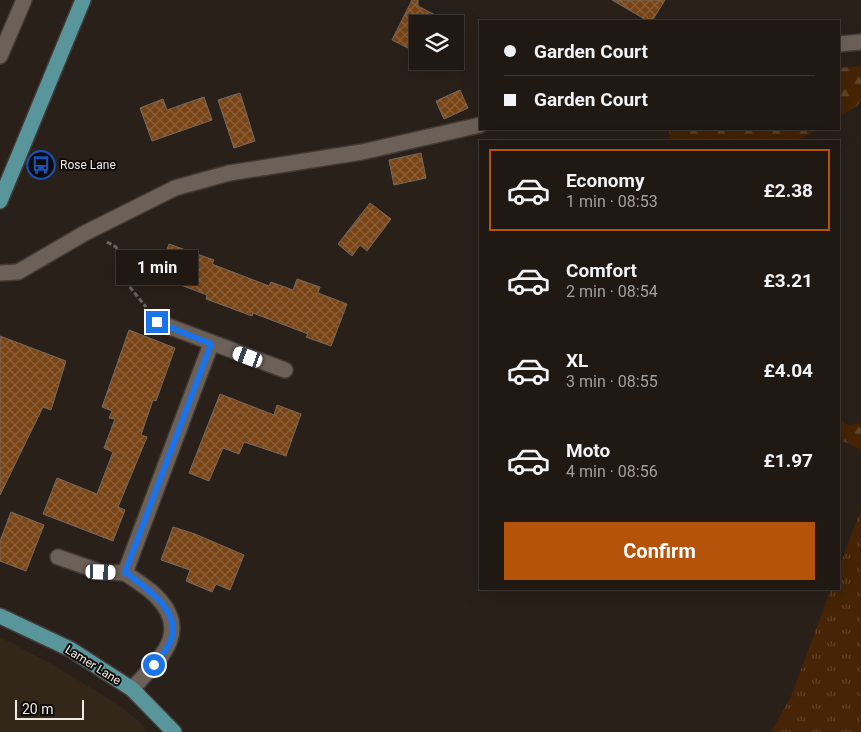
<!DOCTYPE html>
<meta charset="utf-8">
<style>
:root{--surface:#1f1813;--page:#27211c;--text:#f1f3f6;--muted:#a1a0a0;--line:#3c3733;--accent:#b45309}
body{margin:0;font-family:Roboto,sans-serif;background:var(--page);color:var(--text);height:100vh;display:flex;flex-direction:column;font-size:19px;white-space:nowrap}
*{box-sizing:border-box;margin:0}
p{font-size:16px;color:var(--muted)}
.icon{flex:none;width:28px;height:28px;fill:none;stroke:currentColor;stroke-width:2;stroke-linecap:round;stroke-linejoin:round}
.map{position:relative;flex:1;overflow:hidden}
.panel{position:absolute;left:479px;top:140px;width:361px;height:450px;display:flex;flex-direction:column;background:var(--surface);border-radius:0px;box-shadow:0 5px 20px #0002,0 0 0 1px var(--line)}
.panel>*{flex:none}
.hud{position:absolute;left:479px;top:20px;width:361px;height:110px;border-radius:0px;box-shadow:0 5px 20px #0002,0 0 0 1px var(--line);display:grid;align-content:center;height:110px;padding:0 25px;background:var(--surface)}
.buttons{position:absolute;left:409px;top:15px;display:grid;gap:10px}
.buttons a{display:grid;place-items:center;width:55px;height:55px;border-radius:0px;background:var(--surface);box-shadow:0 5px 20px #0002,0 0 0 1px var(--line);font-size:25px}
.scale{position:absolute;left:15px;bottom:12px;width:69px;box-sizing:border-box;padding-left:5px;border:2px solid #f0eae5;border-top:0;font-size:14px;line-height:18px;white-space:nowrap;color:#f0eae5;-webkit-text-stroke:4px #0e0a08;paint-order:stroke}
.end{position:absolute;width:22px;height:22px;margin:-11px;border:6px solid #1a73e8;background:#fff;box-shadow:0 0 0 2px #fff}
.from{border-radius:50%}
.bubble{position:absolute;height:35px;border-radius:0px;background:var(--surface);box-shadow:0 5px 20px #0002,0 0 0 1px var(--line);font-size:16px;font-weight:700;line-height:35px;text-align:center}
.car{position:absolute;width:15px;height:30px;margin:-15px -8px;border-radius:6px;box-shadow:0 0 4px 1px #0007;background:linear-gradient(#fff 24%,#345 0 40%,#fff 0 76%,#345 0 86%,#fff 0)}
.hud b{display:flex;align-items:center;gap:18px;height:48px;font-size:19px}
.hud b+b{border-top:1px solid var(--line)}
.hud i{width:12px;height:12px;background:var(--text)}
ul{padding:9px 0 0;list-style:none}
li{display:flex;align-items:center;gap:15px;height:82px;margin:0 10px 8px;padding:0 15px;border:2px solid transparent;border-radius:0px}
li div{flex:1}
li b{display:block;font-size:19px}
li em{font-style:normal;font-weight:700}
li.current{border-color:var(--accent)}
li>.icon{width:45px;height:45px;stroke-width:1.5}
.button{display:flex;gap:10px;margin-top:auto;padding:10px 25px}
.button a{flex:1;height:58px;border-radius:0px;background:var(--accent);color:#fff;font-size:20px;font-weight:700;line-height:58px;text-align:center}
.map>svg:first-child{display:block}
</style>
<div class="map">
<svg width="861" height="732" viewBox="0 0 861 732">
<defs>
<pattern id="grass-tufts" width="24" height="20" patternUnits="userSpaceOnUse" patternTransform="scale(1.25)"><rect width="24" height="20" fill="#462405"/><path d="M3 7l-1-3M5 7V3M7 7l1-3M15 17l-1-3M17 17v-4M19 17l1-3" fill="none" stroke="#614429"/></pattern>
<pattern id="forest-firs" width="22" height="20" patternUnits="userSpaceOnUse" patternTransform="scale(1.25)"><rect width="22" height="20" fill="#462405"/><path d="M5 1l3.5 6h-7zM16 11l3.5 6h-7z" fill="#614429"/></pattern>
<pattern id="building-cross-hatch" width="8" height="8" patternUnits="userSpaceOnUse" patternTransform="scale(1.25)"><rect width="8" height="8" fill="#794516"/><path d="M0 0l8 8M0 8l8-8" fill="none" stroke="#8c6038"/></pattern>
</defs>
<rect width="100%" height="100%" fill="#292019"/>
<path fill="#322718" d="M0,637L50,663L119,705L141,723L147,732H0Z"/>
<path fill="url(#grass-tufts)" d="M861,509V732H771L791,696L831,589H839V568Z"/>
<g fill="url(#forest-firs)">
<path d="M861,66V101L857,106L839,117V68Z"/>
<path d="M669,129H818L797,141H670Z"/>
<path d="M839,420L849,425L861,423V450L839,439Z"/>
</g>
<g fill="url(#building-cross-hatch)" stroke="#746961">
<path d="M412,0H418V6L452,24H418V53L392,40Z"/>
<path d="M612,0H665L652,21H648Z"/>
<path d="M460,90L468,108L444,119L436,101Z"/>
<path d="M240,93L255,141L234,148L218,100Z"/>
<path d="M204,97L212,120L152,141L140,108L163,99L167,110Z"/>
<path d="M421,153L426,178L394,185L389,160Z"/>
<path d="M370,203L391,219L367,251L360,245L352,256L338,244Z"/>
<path d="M169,244L214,260L212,264L269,286L271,282L293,290L297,279L320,287L318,293L347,304L331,346L306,337L308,334L253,313L252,316L206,299L207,295L157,276Z"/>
<path d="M129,330L175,348L156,401L153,400L141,435L147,437L118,507L125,510L113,541L43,514L57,478L97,494L113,452L104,448L115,419L109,418L112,411L102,407Z"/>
<path d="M0,336L66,361L51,410L43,407L0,495Z"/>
<path d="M220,394L274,415L277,405L301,414L286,456L244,442L239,454L223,448L209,481L189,473Z"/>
<path d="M11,512L44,525L26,571L0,561V541Z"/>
<path d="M173,527L195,534L244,555L230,590L216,584L212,592L186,581L190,570L161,560Z"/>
</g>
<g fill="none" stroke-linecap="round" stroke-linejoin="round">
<defs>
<g id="minor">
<path d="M839,44L861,42"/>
<path d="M0,56L24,0"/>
<path d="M0,273L18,272L85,233L175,188L229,173L362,152L480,125"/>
<path d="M157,322L285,370"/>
<path d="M58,557L101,572L125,573"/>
<path d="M132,689C158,660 193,633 156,596C147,587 135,580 125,573L211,344"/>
</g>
<g id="major">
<path d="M0,201L83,0"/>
<path d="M0,616L70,649L132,689L174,732"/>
</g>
</defs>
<use href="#minor" stroke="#423a36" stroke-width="18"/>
<use href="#major" stroke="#423a36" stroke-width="18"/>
<path stroke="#6c645e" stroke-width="3" stroke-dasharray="5 2.5" stroke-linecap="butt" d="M107,242L116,247L129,286L146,307"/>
<use href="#minor" stroke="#6c6159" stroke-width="15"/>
<use href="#major" stroke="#59969c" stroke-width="15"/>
</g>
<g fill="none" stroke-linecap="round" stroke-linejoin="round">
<path stroke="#1a73e8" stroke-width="6" d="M154,665C158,659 164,653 168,646C187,614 147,589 125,572L211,344L157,322"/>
</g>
<defs>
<symbol id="bus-ring" viewBox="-11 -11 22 22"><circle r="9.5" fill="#0e0a08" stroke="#1a4fb4" stroke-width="1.5"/><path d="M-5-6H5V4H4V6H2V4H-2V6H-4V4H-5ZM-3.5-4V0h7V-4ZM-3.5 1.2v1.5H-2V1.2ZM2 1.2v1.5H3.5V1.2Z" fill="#1a4fb4"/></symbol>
</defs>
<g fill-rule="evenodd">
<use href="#bus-ring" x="25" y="149" width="32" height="32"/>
</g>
<g text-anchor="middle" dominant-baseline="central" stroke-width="4" stroke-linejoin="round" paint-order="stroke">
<g font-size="12" fill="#f0eae5" stroke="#0e0a08" text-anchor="start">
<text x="60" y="165">Rose Lane</text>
</g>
<g font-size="12" fill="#f0eae5" stroke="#0e0a08">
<text transform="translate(93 665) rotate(32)">Lamer Lane</text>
</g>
</g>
</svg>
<div class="buttons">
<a><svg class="icon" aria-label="layers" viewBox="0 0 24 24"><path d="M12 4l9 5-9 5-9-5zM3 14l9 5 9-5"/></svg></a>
</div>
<div class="scale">20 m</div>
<i class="end from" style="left:154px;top:665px"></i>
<i class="end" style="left:157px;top:322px"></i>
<div class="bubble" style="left:116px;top:250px;width:82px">1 min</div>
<i class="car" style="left:248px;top:357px;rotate:290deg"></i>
<i class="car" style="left:101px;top:572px;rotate:92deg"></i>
<div class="hud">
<b><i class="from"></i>Garden Court</b>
<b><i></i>Garden Court</b>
</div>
<section class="panel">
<ul>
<li class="current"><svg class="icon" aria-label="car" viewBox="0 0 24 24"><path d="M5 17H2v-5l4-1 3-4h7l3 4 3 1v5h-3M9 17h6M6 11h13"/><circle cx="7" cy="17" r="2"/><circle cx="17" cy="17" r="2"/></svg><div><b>Economy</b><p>1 min · 08:53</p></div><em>£2.38</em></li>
<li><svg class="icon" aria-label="car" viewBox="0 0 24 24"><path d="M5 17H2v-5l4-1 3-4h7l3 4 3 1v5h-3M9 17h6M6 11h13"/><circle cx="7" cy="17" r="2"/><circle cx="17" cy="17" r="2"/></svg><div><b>Comfort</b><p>2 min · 08:54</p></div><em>£3.21</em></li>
<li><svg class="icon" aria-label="car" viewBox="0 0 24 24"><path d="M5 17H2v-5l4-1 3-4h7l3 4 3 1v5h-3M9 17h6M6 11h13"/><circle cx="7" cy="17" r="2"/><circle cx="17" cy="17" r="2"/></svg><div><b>XL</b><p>3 min · 08:55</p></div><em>£4.04</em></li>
<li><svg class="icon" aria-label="car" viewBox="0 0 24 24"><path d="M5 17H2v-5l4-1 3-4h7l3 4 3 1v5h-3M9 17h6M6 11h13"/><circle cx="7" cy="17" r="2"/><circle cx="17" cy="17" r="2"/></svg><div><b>Moto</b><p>4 min · 08:56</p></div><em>£1.97</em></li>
</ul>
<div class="button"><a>Confirm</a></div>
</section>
</div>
